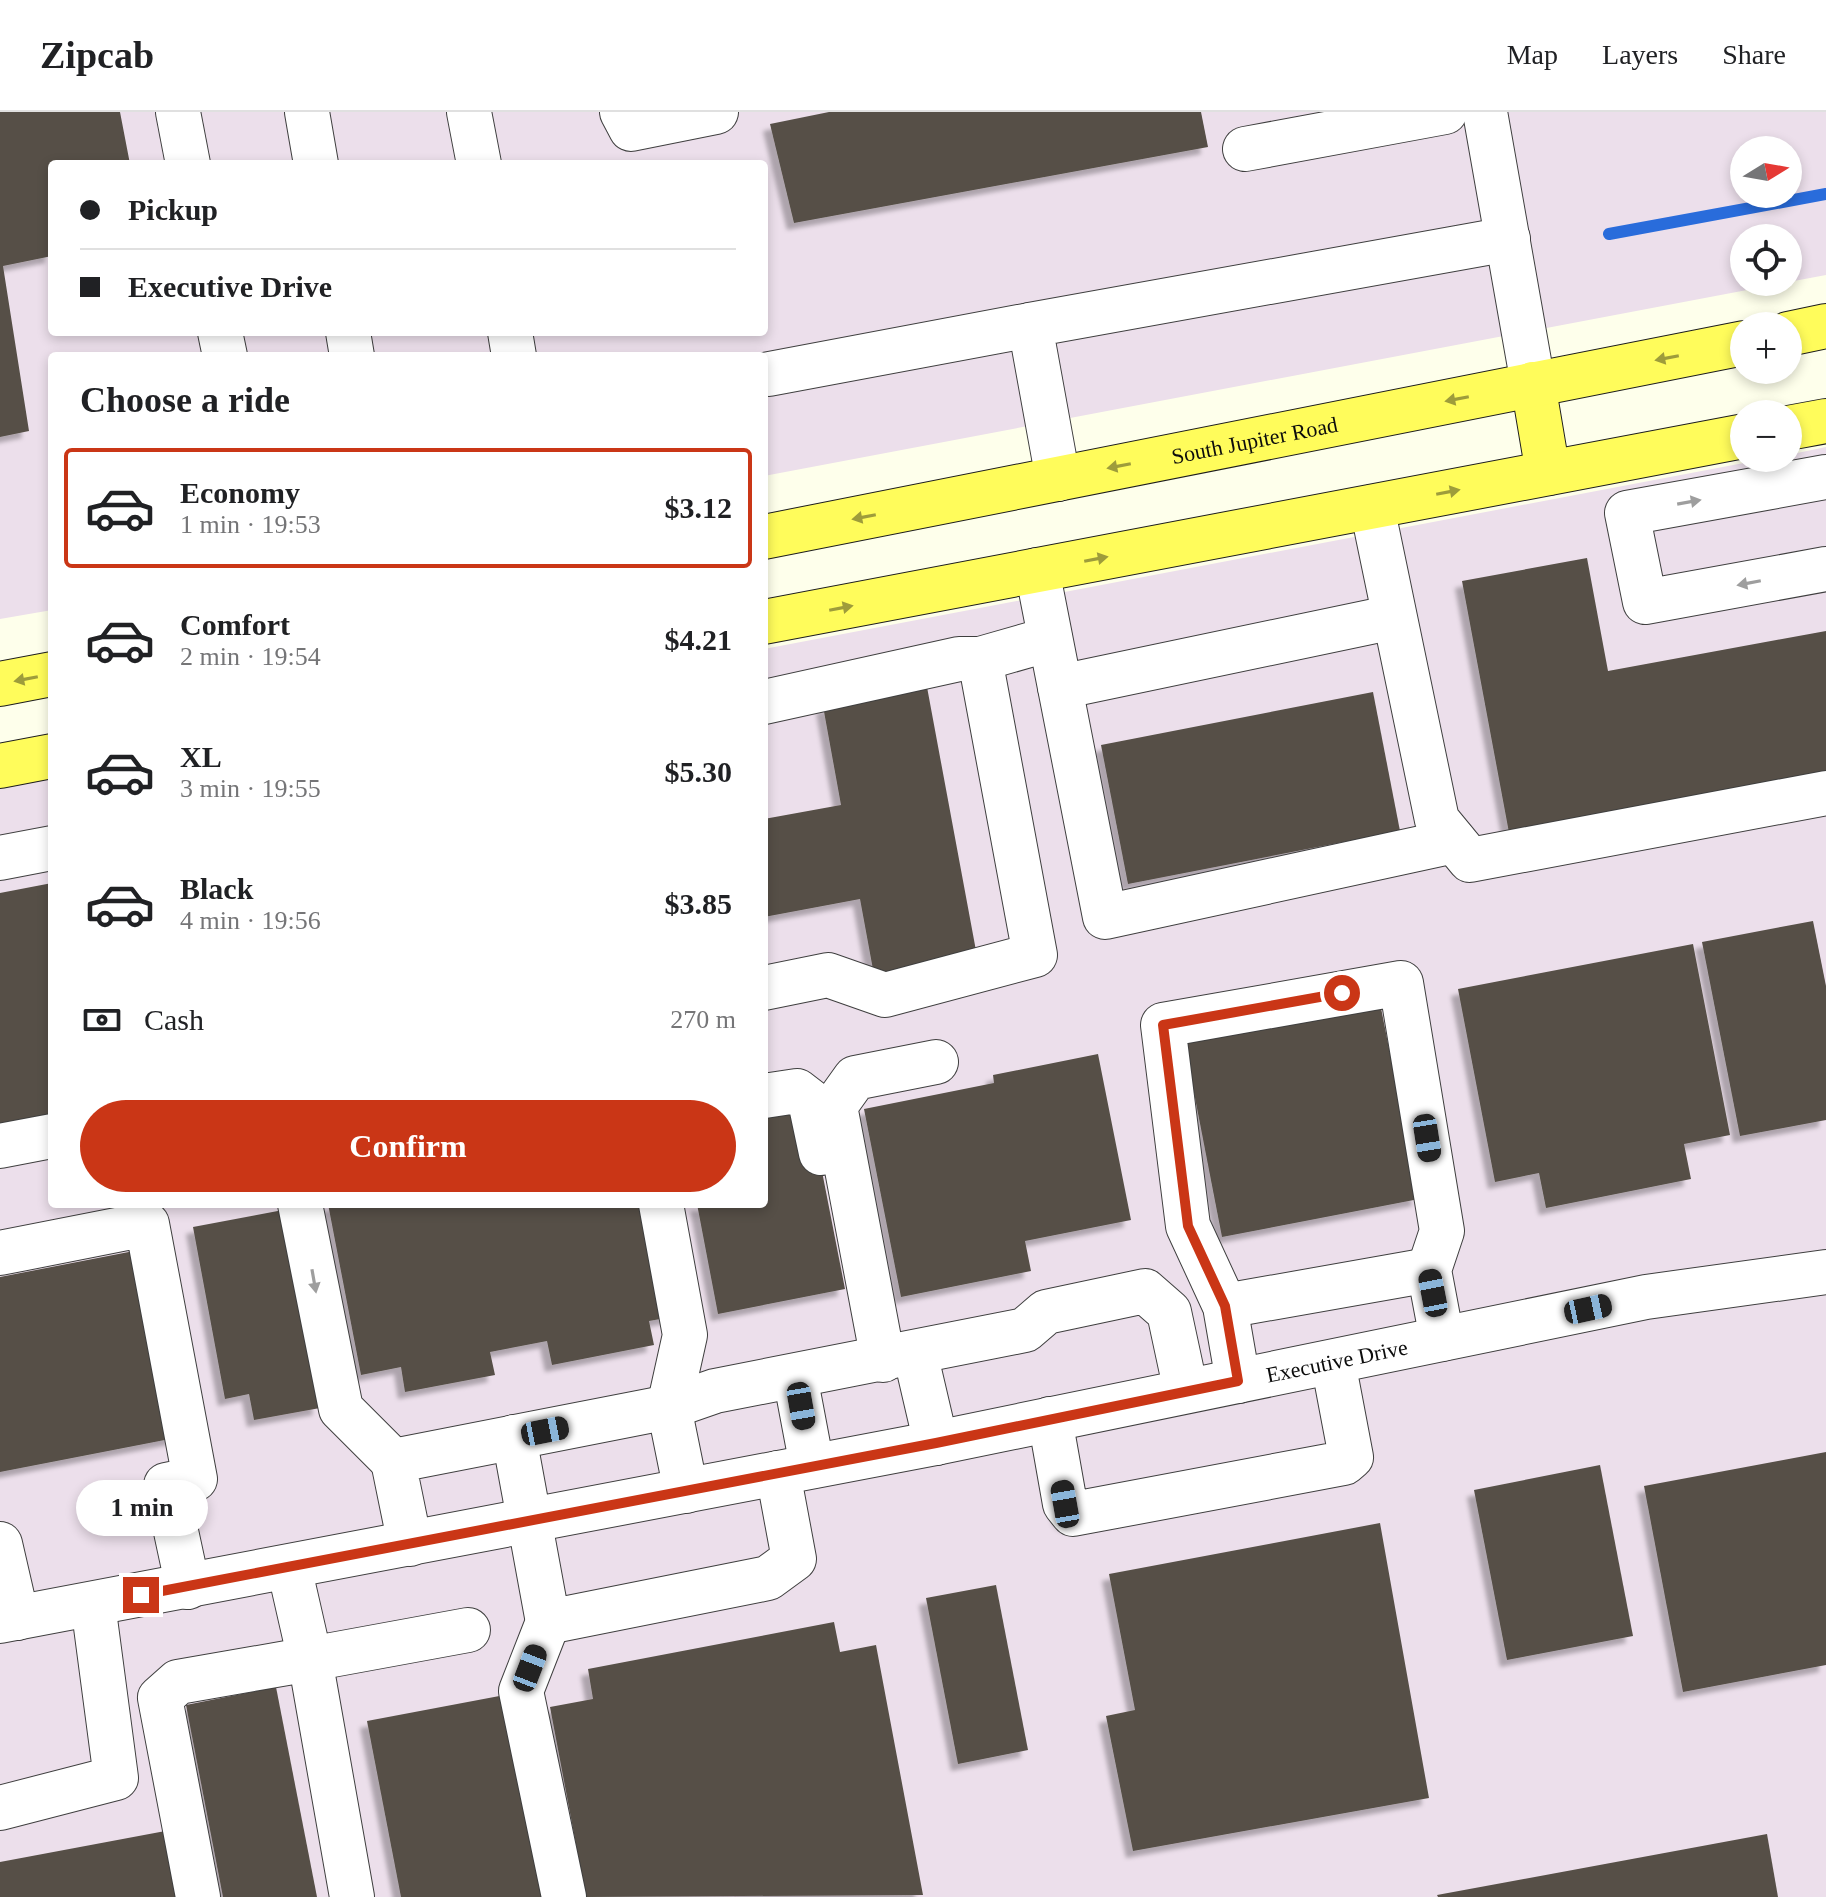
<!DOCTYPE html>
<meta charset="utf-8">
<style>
:root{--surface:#fff;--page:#f2f2f2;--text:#202124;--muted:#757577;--line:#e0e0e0;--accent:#ca3616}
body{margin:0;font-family:Georgia,serif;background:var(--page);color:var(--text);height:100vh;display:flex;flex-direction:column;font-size:30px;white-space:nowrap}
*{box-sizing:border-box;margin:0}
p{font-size:26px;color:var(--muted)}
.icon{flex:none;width:44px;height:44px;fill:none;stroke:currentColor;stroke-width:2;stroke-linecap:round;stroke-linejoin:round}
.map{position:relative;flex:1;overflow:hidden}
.details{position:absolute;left:48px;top:240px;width:720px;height:856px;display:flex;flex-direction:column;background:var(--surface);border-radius:8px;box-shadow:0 4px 12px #0003}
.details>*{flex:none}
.top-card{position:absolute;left:48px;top:48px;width:720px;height:176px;border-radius:8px;box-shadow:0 4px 12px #0003;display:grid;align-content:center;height:176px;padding:0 32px;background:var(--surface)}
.needle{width:52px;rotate:79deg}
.tools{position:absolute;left:1730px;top:24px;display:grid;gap:16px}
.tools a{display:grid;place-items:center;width:72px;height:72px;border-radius:50%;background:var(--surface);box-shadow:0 4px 12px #0003;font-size:40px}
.end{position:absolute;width:36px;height:36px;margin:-18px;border:10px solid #ca3616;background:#fff;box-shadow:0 0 0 4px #fff}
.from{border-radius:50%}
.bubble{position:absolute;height:56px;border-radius:28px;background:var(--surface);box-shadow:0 4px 12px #0003;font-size:26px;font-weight:700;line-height:56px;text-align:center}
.car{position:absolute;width:24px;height:48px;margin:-24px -12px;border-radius:10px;box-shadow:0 0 6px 2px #0007;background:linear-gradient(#222 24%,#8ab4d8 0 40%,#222 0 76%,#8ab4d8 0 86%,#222 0)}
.top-card b{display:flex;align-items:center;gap:28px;height:76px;font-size:30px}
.top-card b+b{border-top:2px solid var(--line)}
.top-card i{width:20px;height:20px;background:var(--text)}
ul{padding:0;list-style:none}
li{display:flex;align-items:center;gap:24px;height:120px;margin:0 16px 12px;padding:0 16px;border:4px solid transparent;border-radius:8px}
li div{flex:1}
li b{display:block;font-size:30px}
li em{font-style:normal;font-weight:700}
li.active{border-color:var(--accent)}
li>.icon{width:72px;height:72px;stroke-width:1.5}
h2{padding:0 32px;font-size:36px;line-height:96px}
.pay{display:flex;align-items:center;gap:20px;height:88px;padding:0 32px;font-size:30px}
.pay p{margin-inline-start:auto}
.action{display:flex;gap:16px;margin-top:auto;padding:16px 32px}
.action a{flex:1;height:92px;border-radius:48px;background:var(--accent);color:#fff;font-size:32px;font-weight:700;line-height:92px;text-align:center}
header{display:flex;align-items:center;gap:48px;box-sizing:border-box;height:112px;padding:0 40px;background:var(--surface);border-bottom:2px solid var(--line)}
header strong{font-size:38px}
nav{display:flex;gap:44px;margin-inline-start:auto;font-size:28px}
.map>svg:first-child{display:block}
</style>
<header>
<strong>Zipcab</strong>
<nav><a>Map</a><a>Layers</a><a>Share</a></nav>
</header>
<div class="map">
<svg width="1826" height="1785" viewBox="0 0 1826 1785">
<defs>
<filter id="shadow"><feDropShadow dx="-7" dy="7" stdDeviation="2" flood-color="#0004"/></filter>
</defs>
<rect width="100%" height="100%" fill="#feffeb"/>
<g fill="#ecdfeb" fill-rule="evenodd">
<path d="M0,0H1826V163L764,364V244H52V498L0,507ZM1744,38H1788V82H1744ZM52,52H764V220H52ZM1744,126H1788V170H1744Z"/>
<path d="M1826,335V1785H0V676L52,667V1092H764V537L1770,346H1788V343Z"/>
</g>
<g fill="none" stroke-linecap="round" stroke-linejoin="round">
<path stroke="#296cdb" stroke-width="12" d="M1609,122L1826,82"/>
</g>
<g fill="#565047" filter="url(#shadow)">
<path d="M0,0H120L130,52H52V144L3,154L29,319L0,325Z"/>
<path d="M829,0H1201L1208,35L794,111L770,12Z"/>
<path d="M1587,446L1608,559L1826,519V667L1510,726L1462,469Z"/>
<path d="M927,575L977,844L874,863L860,787L764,805V707L841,693L823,594Z"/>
<path d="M1373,580L1400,719L1128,772L1101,633Z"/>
<path d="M52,771V1015L0,1025V781Z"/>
<path d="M1813,809L1826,874V1008L1740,1024L1702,830Z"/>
<path d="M1693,832L1730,1023L1684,1032L1691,1067L1546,1096L1539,1061L1495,1070L1458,877Z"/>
<path d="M1380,891L1419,1087L1222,1125L1184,929Z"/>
<path d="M1098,942L1131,1108L1025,1129L1031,1159L901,1185L864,997L994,971L993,963Z"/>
<path d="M809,993L845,1177L718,1202L697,1092H764V1002Z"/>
<path d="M328,1092H656L677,1204L649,1209L654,1233L552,1253L547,1229L490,1240L495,1263L405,1280L401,1255L361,1263Z"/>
<path d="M283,1098L320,1296L254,1308L249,1282L225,1287L193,1115Z"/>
<path d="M139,1138L175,1326L0,1360V1165Z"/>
<path d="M1826,1340V1553L1683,1580L1644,1374Z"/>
<path d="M1600,1353L1633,1524L1507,1548L1474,1378Z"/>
<path d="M1380,1411L1429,1686L1133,1739L1106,1604L1135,1598L1109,1462Z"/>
<path d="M996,1473L1028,1638L958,1652L926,1486Z"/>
<path d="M834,1510L840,1540L876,1533L923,1783L586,1785L550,1595L593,1587L588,1557Z"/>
<path d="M276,1575L317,1785H223L186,1593Z"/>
<path d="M510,1582L548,1785H401L367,1609Z"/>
<path d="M176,1717L189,1785H0V1750Z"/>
<path d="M1767,1722L1778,1785H1438L1437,1783Z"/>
</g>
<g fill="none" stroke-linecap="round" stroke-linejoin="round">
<defs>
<g id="minor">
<path d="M178,0L188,52"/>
<path d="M307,0L316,52"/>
<path d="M469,0L479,52"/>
<path d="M622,0L631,17L716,0"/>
<path d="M1485,0L1533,272"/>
<path d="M1245,37L1445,0"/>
<path d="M220,220L225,244"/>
<path d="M348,220L352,244"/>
<path d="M510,220L514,244"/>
<path d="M769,262L1030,213"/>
<path d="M1826,365L1627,401L1645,490L1826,457"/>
<path d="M1058,367L1030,213L1508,127"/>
<path d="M1372,395L1437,708L1470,748L1826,681"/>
<path d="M1037,458L1105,805L1454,729"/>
<path d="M1060,575L1394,505"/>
<path d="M764,590L959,547H980L1050,527"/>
<path d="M0,746L52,736"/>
<path d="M764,876L828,863L885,883L1035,843L980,547"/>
<path d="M764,984L797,979L810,989L821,1041"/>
<path d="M0,1034L52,1024"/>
<path d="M300,1092L341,1297L393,1349"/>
<path d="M661,1092L685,1223L669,1295"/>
<path d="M0,1141L147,1112L195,1367L166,1373L188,1475"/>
<path d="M1225,1194L1429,1158"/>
<path d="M915,1241L936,1331"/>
<path d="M883,1248L835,994L855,966L936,950"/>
<path d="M795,1264L812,1354"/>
<path d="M1238,1269L1225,1194L1188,1114L1163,913L1401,871L1442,1119L1429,1158L1442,1227"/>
<path d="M669,1295L715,1279L1025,1218L1046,1200L1145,1179L1169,1200L1186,1279"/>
<path d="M1050,1307L1065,1392L1073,1402L1344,1351L1351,1345L1333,1250"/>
<path d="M514,1325L548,1510L768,1466L794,1447L778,1361"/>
<path d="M0,1432L17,1506"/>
<path d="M410,1432L393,1349L669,1295L686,1379"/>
<path d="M289,1455L310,1547L468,1518"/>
<path id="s1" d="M0,1509L936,1331L1646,1185L1826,1160"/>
<path d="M548,1510L521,1579L564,1785"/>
<path d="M0,1696L116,1666L93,1492"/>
<path d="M198,1785L160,1586L178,1570L310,1547L352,1785"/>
</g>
<g id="major">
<path d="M1788,222L1826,214"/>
<path d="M1533,272L1548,361"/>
<path d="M1788,316L1826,309"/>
<path id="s2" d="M764,425L1744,231"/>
<path d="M764,510L1744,324"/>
<path d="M0,572L52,562"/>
<path d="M0,654L52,644"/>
</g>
</defs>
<use href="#minor" stroke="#3f3f3f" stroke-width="46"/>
<use href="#major" stroke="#1d1d1d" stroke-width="46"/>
<use href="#minor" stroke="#fff" stroke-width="44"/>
<use href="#major" stroke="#fffc5b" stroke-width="44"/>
</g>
<defs><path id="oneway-solid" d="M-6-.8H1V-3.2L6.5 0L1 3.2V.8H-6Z" transform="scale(2)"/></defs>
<g fill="#9e9c3b">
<use href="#oneway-solid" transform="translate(1667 246) rotate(169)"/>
<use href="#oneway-solid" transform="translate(1457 287) rotate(169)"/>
<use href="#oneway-solid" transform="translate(1119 354) rotate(169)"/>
<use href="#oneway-solid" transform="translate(1448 380) rotate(-11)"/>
<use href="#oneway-solid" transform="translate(864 405) rotate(169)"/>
<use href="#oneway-solid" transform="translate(1096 447) rotate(-11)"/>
<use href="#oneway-solid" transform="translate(841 496) rotate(-11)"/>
<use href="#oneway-solid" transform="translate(26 567) rotate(169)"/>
</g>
<g fill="#9e9e9e">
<use href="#oneway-solid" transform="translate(1689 390) rotate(-10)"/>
<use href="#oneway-solid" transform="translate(1749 471) rotate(169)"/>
<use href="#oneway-solid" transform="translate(314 1169) rotate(80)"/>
</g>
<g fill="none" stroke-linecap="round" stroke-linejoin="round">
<path stroke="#ca3616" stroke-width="10" d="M141,1483L936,1331L1238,1269L1225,1194L1188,1114L1163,913L1342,881"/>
</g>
<g text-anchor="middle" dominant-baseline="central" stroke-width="8" stroke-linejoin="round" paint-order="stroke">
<g font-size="22" fill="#0c0c0c" stroke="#fff">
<text stroke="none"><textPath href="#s2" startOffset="500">South Jupiter Road</textPath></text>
<text stroke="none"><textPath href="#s1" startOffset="1362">Executive Drive</textPath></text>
</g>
</g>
</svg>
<div class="tools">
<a><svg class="needle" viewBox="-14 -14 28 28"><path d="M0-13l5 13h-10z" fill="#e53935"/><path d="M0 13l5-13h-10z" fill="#757577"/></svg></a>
<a><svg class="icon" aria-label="locate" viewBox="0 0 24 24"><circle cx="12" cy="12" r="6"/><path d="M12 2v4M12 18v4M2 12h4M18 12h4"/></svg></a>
<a>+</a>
<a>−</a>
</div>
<i class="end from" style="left:1342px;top:881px"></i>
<i class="end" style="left:141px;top:1483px"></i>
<div class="bubble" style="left:76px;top:1368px;width:132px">1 min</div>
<i class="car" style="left:1427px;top:1026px;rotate:171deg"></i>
<i class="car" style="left:1433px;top:1181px;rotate:349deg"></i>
<i class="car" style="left:1588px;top:1197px;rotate:78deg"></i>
<i class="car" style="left:801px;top:1294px;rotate:170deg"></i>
<i class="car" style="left:545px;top:1319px;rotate:79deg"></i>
<i class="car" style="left:1065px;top:1392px;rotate:350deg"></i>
<i class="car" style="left:530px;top:1556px;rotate:21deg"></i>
<div class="top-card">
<b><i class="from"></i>Pickup</b>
<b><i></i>Executive Drive</b>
</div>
<section class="details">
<h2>Choose a ride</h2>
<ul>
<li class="active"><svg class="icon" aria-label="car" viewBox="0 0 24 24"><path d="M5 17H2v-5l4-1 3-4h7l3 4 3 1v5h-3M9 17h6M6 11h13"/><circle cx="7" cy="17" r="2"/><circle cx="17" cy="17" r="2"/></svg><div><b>Economy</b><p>1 min · 19:53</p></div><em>$3.12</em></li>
<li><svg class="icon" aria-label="car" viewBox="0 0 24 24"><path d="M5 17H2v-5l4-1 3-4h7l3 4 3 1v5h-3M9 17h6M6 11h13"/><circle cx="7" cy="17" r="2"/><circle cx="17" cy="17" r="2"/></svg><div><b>Comfort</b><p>2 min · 19:54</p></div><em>$4.21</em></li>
<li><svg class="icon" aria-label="car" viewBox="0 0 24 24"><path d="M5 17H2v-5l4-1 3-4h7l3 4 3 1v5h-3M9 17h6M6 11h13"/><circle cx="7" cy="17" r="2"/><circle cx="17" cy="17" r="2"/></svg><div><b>XL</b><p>3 min · 19:55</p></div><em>$5.30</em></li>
<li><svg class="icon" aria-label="car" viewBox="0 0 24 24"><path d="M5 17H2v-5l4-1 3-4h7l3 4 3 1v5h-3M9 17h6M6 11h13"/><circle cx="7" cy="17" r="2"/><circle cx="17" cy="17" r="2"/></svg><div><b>Black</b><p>4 min · 19:56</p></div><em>$3.85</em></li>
</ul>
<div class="pay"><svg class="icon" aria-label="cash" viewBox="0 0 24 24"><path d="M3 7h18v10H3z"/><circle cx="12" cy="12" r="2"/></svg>Cash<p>270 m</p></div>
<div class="action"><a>Confirm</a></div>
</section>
</div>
